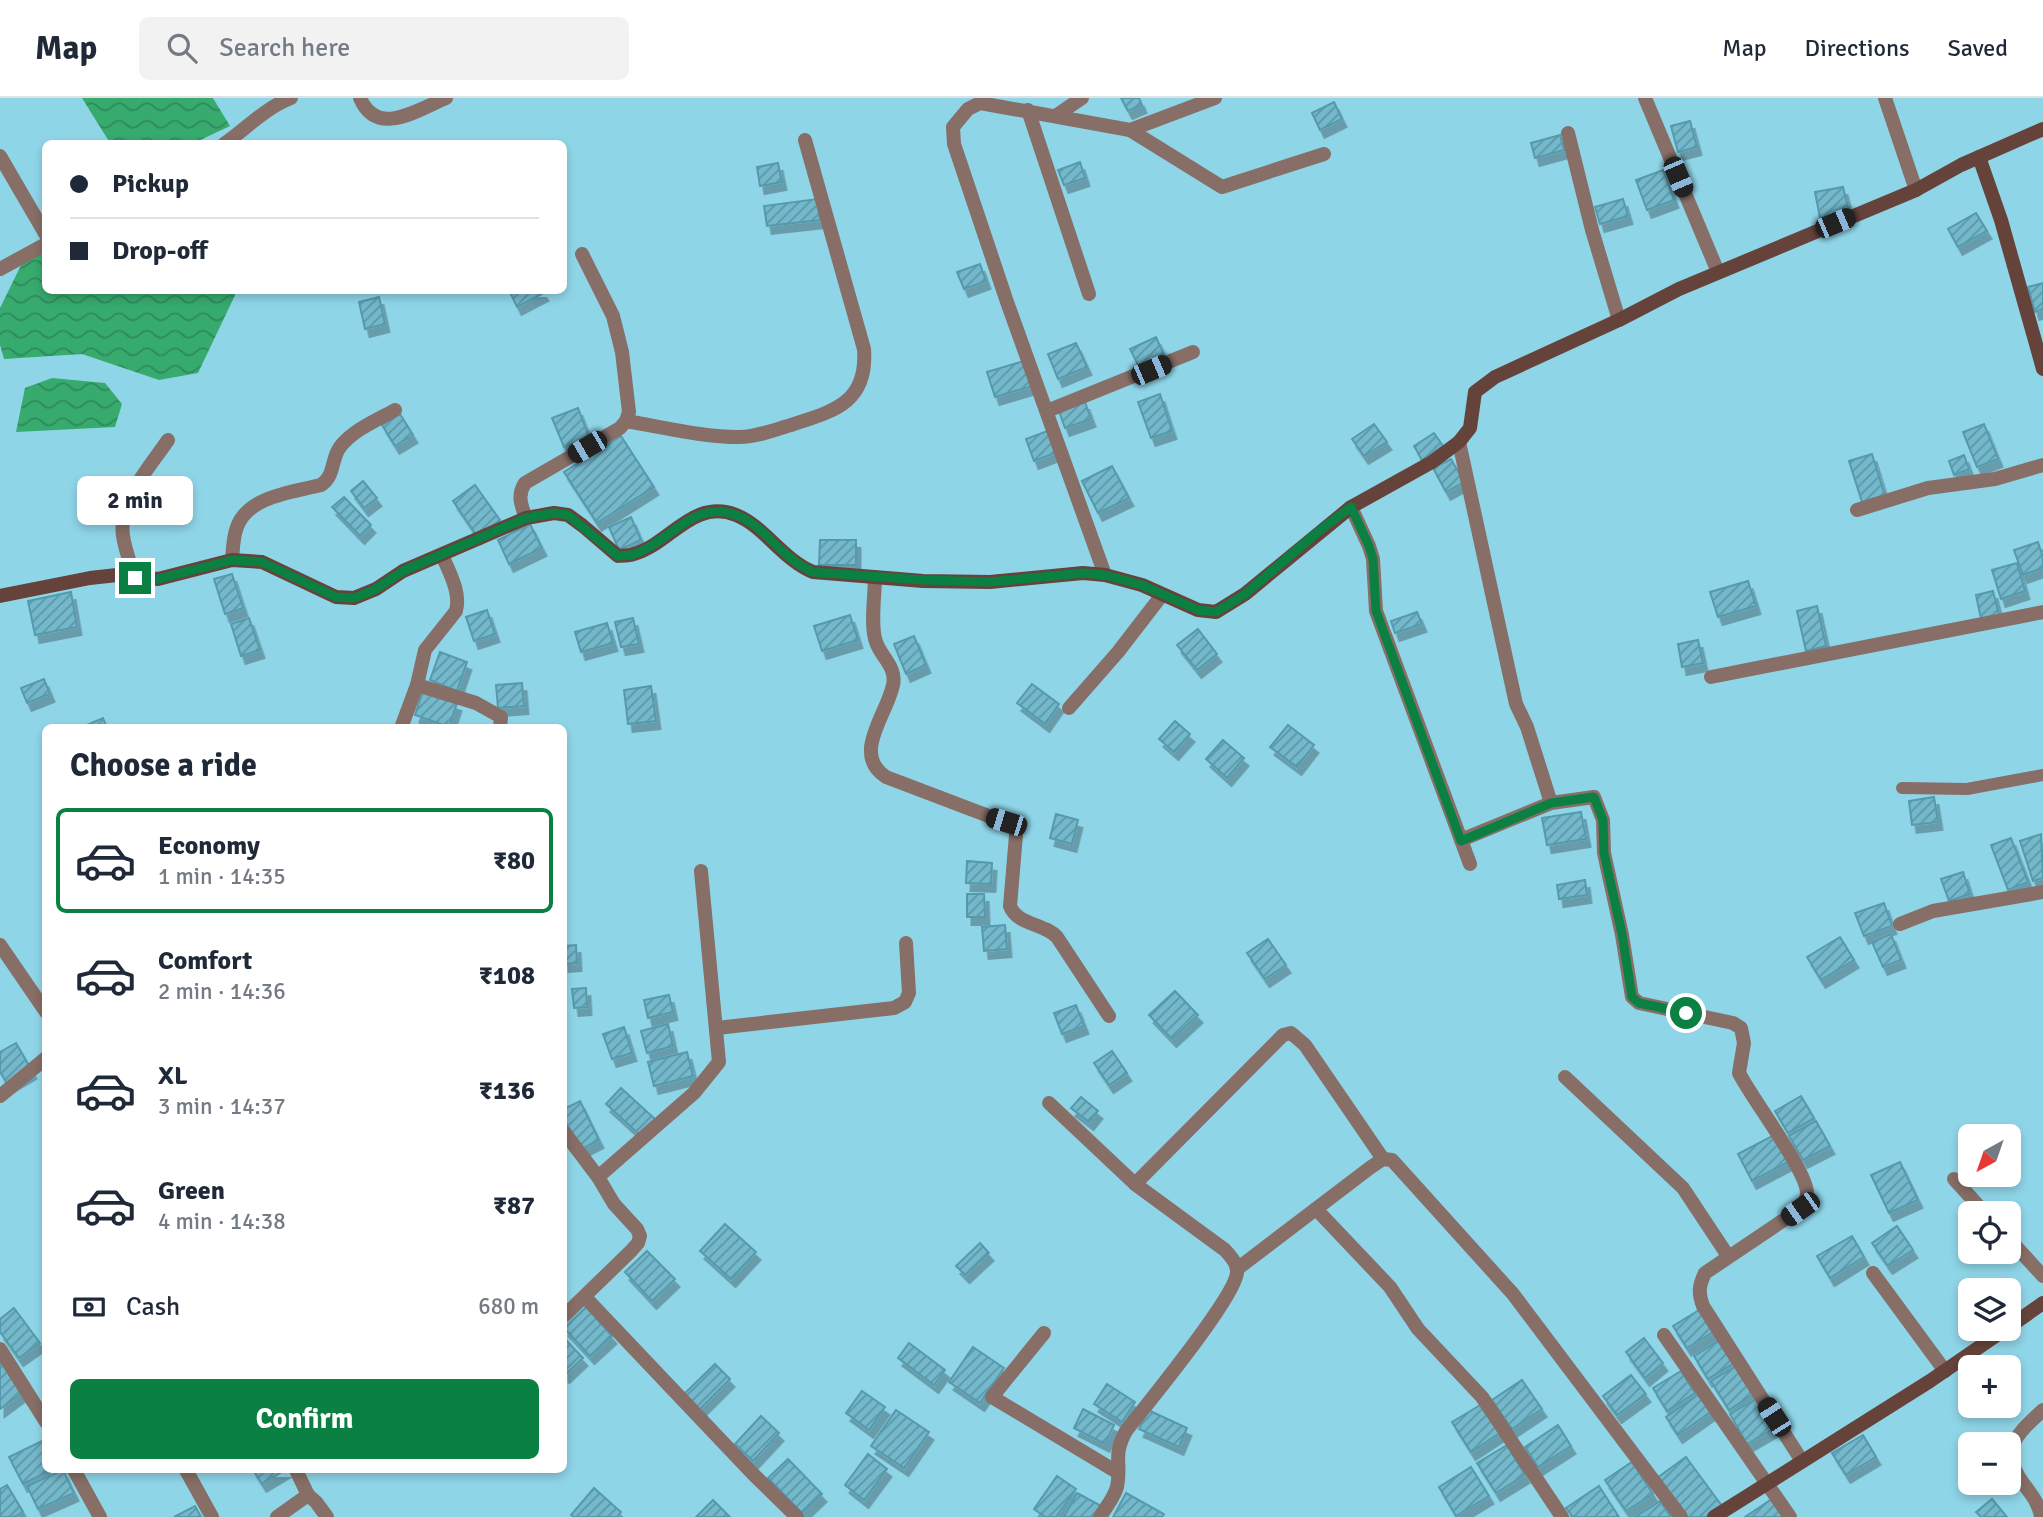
<!DOCTYPE html>
<meta charset="utf-8">
<style>
:root{--surface:#fff;--page:#f2f2f3;--text:#1f2937;--muted:#747a83;--line:#e0e1e3;--accent:#0b8043}
body{margin:0;font-family:Signika,sans-serif;background:var(--page);color:var(--text);height:100vh;display:flex;flex-direction:column;font-size:26px;white-space:nowrap}
*{box-sizing:border-box;margin:0}
p{font-size:23px;color:var(--muted)}
.icon{flex:none;width:38px;height:38px;fill:none;stroke:currentColor;stroke-width:2;stroke-linecap:round;stroke-linejoin:round}
.map{position:relative;flex:1;overflow:hidden}
.drawer{position:absolute;left:42px;top:626px;width:525px;height:749px;display:flex;flex-direction:column;background:var(--surface);border-radius:10px;box-shadow:0 4px 10px #0003}
.drawer>*{flex:none}
.hud{position:absolute;left:42px;top:42px;width:525px;height:154px;border-radius:10px;box-shadow:0 4px 10px #0003;display:grid;align-content:center;height:154px;padding:0 28px;background:var(--surface)}
.needle{width:46px;rotate:220deg}
.buttons{position:absolute;left:1958px;top:1026px;display:grid;gap:14px}
.buttons a{display:grid;place-items:center;width:63px;height:63px;border-radius:10px;background:var(--surface);box-shadow:0 4px 10px #0003;font-size:35px}
.end{position:absolute;width:32px;height:32px;margin:-16px;border:9px solid #0b8043;background:#fff;box-shadow:0 0 0 4px #fff}
.from{border-radius:50%}
.bubble{position:absolute;height:49px;border-radius:10px;background:var(--surface);box-shadow:0 4px 10px #0003;font-size:23px;font-weight:700;line-height:49px;text-align:center}
.car{position:absolute;width:21px;height:42px;margin:-21px -10px;border-radius:9px;box-shadow:0 0 5px 2px #0007;background:linear-gradient(#222 24%,#8ab4d8 0 40%,#222 0 76%,#8ab4d8 0 86%,#222 0)}
.hud b{display:flex;align-items:center;gap:24px;height:66px;font-size:26px}
.hud b+b{border-top:2px solid var(--line)}
.hud i{width:18px;height:18px;background:var(--text)}
ul{padding:0;list-style:none}
li{display:flex;align-items:center;gap:21px;height:105px;margin:0 14px 10px;padding:0 14px;border:4px solid transparent;border-radius:10px}
li div{flex:1}
li b{display:block;font-size:26px}
li em{font-style:normal;font-weight:700}
li.active{border-color:var(--accent)}
li>.icon{width:63px;height:63px;stroke-width:1.5}
h2{padding:0 28px;font-size:32px;line-height:84px}
.pay{display:flex;align-items:center;gap:18px;height:77px;padding:0 28px;font-size:26px}
.pay p{margin-inline-start:auto}
.cta{display:flex;gap:14px;margin-top:auto;padding:14px 28px}
.cta a{flex:1;height:80px;border-radius:10px;background:var(--accent);color:#fff;font-size:28px;font-weight:700;line-height:80px;text-align:center}
header{display:flex;align-items:center;gap:42px;box-sizing:border-box;height:98px;padding:0 35px;background:var(--surface);border-bottom:2px solid var(--line)}
header strong{font-size:33px}
nav{display:flex;gap:38px;margin-inline-start:auto;font-size:24px}
.search{width:490px;height:63px;background:var(--page);display:flex;align-items:center;gap:18px;box-sizing:border-box;padding:0 24px;border-radius:10px;color:var(--muted);font-size:26px}
.map>svg:first-child{display:block}
</style>
<header>
<strong>Map</strong>
<div class="search"><svg class="icon" aria-label="search" viewBox="0 0 24 24"><circle cx="10" cy="10" r="6"/><path d="M15 15l6 6"/></svg>Search here</div>
<nav><a>Map</a><a>Directions</a><a>Saved</a></nav>
</header>
<div class="map">
<svg width="2043" height="1419" viewBox="0 0 2043 1419">
<defs>
<pattern id="water-waves" width="16" height="10" patternUnits="userSpaceOnUse" patternTransform="scale(1.75)"><rect width="16" height="10" fill="#37aa6e"/><path d="M0 5q4-4 8 0t8 0" fill="none" stroke="#2d8b5c"/></pattern>
<pattern id="building-hatch" width="6" height="6" patternUnits="userSpaceOnUse" patternTransform="scale(1.75)"><rect width="6" height="6" fill="#73b8cb"/><path d="M-1 1l2-2M0 6l6-6M5 7l2-2" fill="none" stroke="#5d96a6"/></pattern>
<filter id="shadow"><feDropShadow dx="4.5" dy="8" stdDeviation="0" flood-color="#0004"/></filter>
</defs>
<rect width="100%" height="100%" fill="#8fd5e8"/>
<g fill="url(#water-waves)">
<path d="M82,0H213L230,28L194,45H110Z"/>
<path d="M45,148L46,192L237,193L198,275L159,282L82,256L4,261L0,247V210L25,159Z"/>
<path d="M52,280L105,285L122,306L115,329L16,334L25,290Z"/>
</g>
<g fill="url(#building-hatch)" stroke="#559aac" stroke-width="2" filter="url(#shadow)">
<path d="M1121,0H1139L1142,7L1128,13Z"/>
<path d="M1334,4L1342,21L1320,32L1312,15Z"/>
<path d="M1690,23L1697,49L1678,54L1671,28Z"/>
<path d="M1560,37L1564,52L1535,60L1531,45Z"/>
<path d="M1080,64L1085,80L1064,87L1058,72Z"/>
<path d="M778,65L782,84L760,88L757,69Z"/>
<path d="M1663,72L1674,102L1647,112L1636,82Z"/>
<path d="M1843,89L1849,114L1820,120L1815,94Z"/>
<path d="M817,101L820,122L767,128L764,108Z"/>
<path d="M1623,101L1628,118L1600,126L1595,109Z"/>
<path d="M1976,115L1987,133L1958,149L1948,131Z"/>
<path d="M980,166L986,183L964,191L957,174Z"/>
<path d="M2043,185V211L2035,214L2028,189Z"/>
<path d="M509,192H542L544,195L517,209Z"/>
<path d="M379,199L385,226L365,231L359,204Z"/>
<path d="M1156,239L1164,257L1139,269L1130,251Z"/>
<path d="M1076,245L1087,269L1058,281L1048,256Z"/>
<path d="M1024,263L1032,288L995,299L987,274Z"/>
<path d="M1160,296L1172,333L1151,340L1138,304Z"/>
<path d="M1085,304L1091,321L1065,330L1059,313Z"/>
<path d="M578,310L589,339L564,349L552,320Z"/>
<path d="M400,316L413,337L395,348L382,327Z"/>
<path d="M1374,326L1387,344L1364,358L1352,341Z"/>
<path d="M1984,326L1998,361L1977,369L1963,334Z"/>
<path d="M1050,332L1058,354L1034,363L1026,341Z"/>
<path d="M1434,335L1443,348L1422,362L1414,348Z"/>
<path d="M621,338L654,389L597,425L564,374Z"/>
<path d="M1872,356L1885,398L1862,404L1849,363Z"/>
<path d="M1964,357L1969,371L1954,377L1949,363Z"/>
<path d="M1451,361L1464,384L1446,394L1433,370Z"/>
<path d="M1112,368L1129,400L1098,415L1082,383Z"/>
<path d="M363,383L377,400L364,410L351,393Z"/>
<path d="M475,387L500,422L477,438L453,403Z"/>
<path d="M344,399L371,427L360,438L332,409Z"/>
<path d="M631,419L641,442L619,452L609,429Z"/>
<path d="M530,426L542,450L509,466L498,442Z"/>
<path d="M820,442H856V467H819Z"/>
<path d="M2038,444L2043,460V470L2023,477L2014,452Z"/>
<path d="M2017,465L2025,493L2001,501L1992,472Z"/>
<path d="M232,476L243,510L225,516L214,481Z"/>
<path d="M1748,483L1756,508L1718,519L1710,494Z"/>
<path d="M1993,493L1999,517L1981,521L1976,497Z"/>
<path d="M71,494L77,529L35,537L28,503Z"/>
<path d="M1817,508L1826,548L1806,553L1797,513Z"/>
<path d="M487,512L495,536L474,543L466,519Z"/>
<path d="M1417,514L1422,526L1395,535L1391,523Z"/>
<path d="M850,517L858,542L822,553L814,528Z"/>
<path d="M249,520L260,552L241,558L231,526Z"/>
<path d="M633,520L639,546L621,549L615,524Z"/>
<path d="M607,525L613,545L581,554L575,534Z"/>
<path d="M1198,531L1217,556L1197,572L1177,547Z"/>
<path d="M914,538L926,567L906,576L894,546Z"/>
<path d="M1698,542L1703,565L1682,569L1678,546Z"/>
<path d="M440,554L467,564L457,593L430,582Z"/>
<path d="M44,581L50,596L27,605L21,590Z"/>
<path d="M522,585L524,608L498,610L496,587Z"/>
<path d="M1032,586L1059,606L1045,626L1017,605Z"/>
<path d="M651,588L656,623L628,626L624,592Z"/>
<path d="M423,593L457,605L449,629L415,617Z"/>
<path d="M103,620L107,630H80Z"/>
<path d="M1175,623L1190,636L1174,654L1159,641Z"/>
<path d="M1288,627L1314,647L1297,669L1270,649Z"/>
<path d="M1223,642L1244,660L1227,680L1206,661Z"/>
<path d="M1934,699L1938,724L1912,727L1909,703Z"/>
<path d="M1581,714L1586,741L1547,747L1542,720Z"/>
<path d="M1056,716L1078,722L1072,746L1050,740Z"/>
<path d="M2041,736L2043,780L2033,783L2020,743Z"/>
<path d="M2011,740L2028,784L2008,792L1991,747Z"/>
<path d="M967,763L992,765L991,786L966,785Z"/>
<path d="M1963,774L1970,796L1949,803L1941,781Z"/>
<path d="M1585,782L1587,797L1559,801L1557,787Z"/>
<path d="M967,796H984L985,819H967Z"/>
<path d="M1884,805L1892,828L1864,838L1855,815Z"/>
<path d="M1005,827L1007,851L984,853L982,829Z"/>
<path d="M1891,836L1901,862L1883,869L1872,844Z"/>
<path d="M1840,839L1854,862L1821,882L1807,859Z"/>
<path d="M1268,841L1286,867L1265,881L1247,855Z"/>
<path d="M576,847L577,865L564,866V848Z"/>
<path d="M586,890L587,909L574,910L572,891Z"/>
<path d="M1175,893L1198,917L1172,941L1149,917Z"/>
<path d="M669,897L673,914L648,920L644,902Z"/>
<path d="M1076,907L1084,928L1062,936L1054,915Z"/>
<path d="M668,926L673,948L647,955L641,933Z"/>
<path d="M624,929L632,955L612,961L603,936Z"/>
<path d="M16,945L32,973L8,987L0,974V954Z"/>
<path d="M1112,953L1127,975L1109,987L1094,965Z"/>
<path d="M687,954L693,978L654,988L648,964Z"/>
<path d="M621,990L655,1021L640,1037L606,1006Z"/>
<path d="M1801,998L1814,1020L1788,1035L1775,1013Z"/>
<path d="M1081,999L1098,1013L1089,1024L1071,1010Z"/>
<path d="M580,1003L599,1042L580,1052L564,1021V1011Z"/>
<path d="M1816,1023L1830,1048L1803,1062L1789,1038Z"/>
<path d="M1774,1037L1788,1064L1752,1083L1738,1056Z"/>
<path d="M1900,1064L1918,1102L1889,1115L1871,1077Z"/>
<path d="M725,1126L756,1154L731,1181L700,1153Z"/>
<path d="M1897,1128L1913,1152L1888,1168L1872,1145Z"/>
<path d="M1852,1138L1864,1159L1830,1180L1817,1158Z"/>
<path d="M980,1145L989,1155L965,1177L956,1168Z"/>
<path d="M647,1153L675,1181L652,1203L625,1174Z"/>
<path d="M586,1209L612,1238L590,1258L564,1230Z"/>
<path d="M14,1210L40,1245L19,1260L0,1234V1221Z"/>
<path d="M1699,1212L1713,1234L1687,1250L1673,1228Z"/>
<path d="M564,1240L583,1260L565,1277L564,1276Z"/>
<path d="M1644,1240L1663,1265L1645,1280L1626,1254Z"/>
<path d="M1720,1242L1734,1265L1708,1281L1694,1258Z"/>
<path d="M909,1245L945,1272L934,1287L898,1260Z"/>
<path d="M973,1249L1004,1270L980,1305L949,1284Z"/>
<path d="M0,1262L23,1294L0,1311Z"/>
<path d="M715,1266L730,1281L699,1312L684,1296Z"/>
<path d="M1738,1267L1755,1295L1729,1312L1711,1283Z"/>
<path d="M1681,1273L1695,1295L1667,1313L1653,1290Z"/>
<path d="M1631,1277L1646,1296L1617,1317L1603,1298Z"/>
<path d="M1522,1282L1542,1311L1512,1331L1492,1302Z"/>
<path d="M1107,1286L1135,1304L1122,1324L1094,1306Z"/>
<path d="M862,1293L885,1309L869,1332L846,1315Z"/>
<path d="M1699,1296L1712,1313L1678,1337L1666,1319Z"/>
<path d="M1756,1301L1773,1331L1747,1346L1730,1316Z"/>
<path d="M1482,1306L1500,1335L1471,1354L1452,1324Z"/>
<path d="M1083,1311L1114,1327L1105,1346L1074,1330Z"/>
<path d="M896,1312L929,1334L904,1370L871,1348Z"/>
<path d="M1148,1312L1187,1330L1179,1349L1139,1331Z"/>
<path d="M761,1318L779,1335L753,1363L735,1346Z"/>
<path d="M1558,1327L1571,1348L1538,1369L1525,1349Z"/>
<path d="M1863,1337L1876,1359L1846,1377L1832,1355Z"/>
<path d="M44,1342L46,1372H51L23,1386L9,1359Z"/>
<path d="M1507,1347L1525,1377L1496,1395L1477,1365Z"/>
<path d="M868,1356L887,1371L864,1402L845,1387Z"/>
<path d="M1686,1359L1722,1408L1706,1419H1684L1657,1380Z"/>
<path d="M788,1361L822,1396L802,1415L768,1380Z"/>
<path d="M1632,1364L1653,1396L1626,1413L1605,1382Z"/>
<path d="M1471,1369L1489,1398L1456,1418L1439,1389Z"/>
<path d="M63,1372L74,1395L38,1411L27,1388Z"/>
<path d="M253,1372H285L262,1386Z"/>
<path d="M1057,1378L1076,1391L1056,1419H1045L1034,1411Z"/>
<path d="M7,1387L23,1414L14,1419H0V1391Z"/>
<path d="M1599,1388L1619,1419H1573L1566,1410Z"/>
<path d="M594,1390L621,1414L617,1419H574L571,1417Z"/>
<path d="M1077,1395L1103,1409L1097,1419H1064Z"/>
<path d="M1126,1395L1164,1416L1162,1419H1113Z"/>
<path d="M1772,1401L1784,1419H1745Z"/>
<path d="M1992,1401L2007,1419H1981L1976,1414Z"/>
<path d="M713,1402L730,1419H696Z"/>
<path d="M1660,1403L1671,1419H1635Z"/>
<path d="M195,1408L201,1419H174Z"/>
</g>
<g fill="none" stroke-linecap="round" stroke-linejoin="round">
<path stroke="#876e67" stroke-width="12" d="M1902,690L1967,691L2043,677"/>
<g stroke="#876e67" stroke-width="14">
<path d="M360,0C377,40 417,12 446,0"/>
<path d="M1645,0L1718,174"/>
<path d="M1885,0L1916,92"/>
<path d="M1028,12L1089,196"/>
<path d="M1057,17L1082,0"/>
<path d="M1130,32L1222,89L1324,56"/>
<path d="M1568,35L1592,132L1619,222"/>
<path d="M224,46C247,30 265,10 291,0"/>
<path d="M0,58L46,137"/>
<path d="M0,171L46,146"/>
<path d="M1047,313L1193,254"/>
<path d="M626,323C663,329 702,339 739,339C757,339 774,332 791,327C834,313 868,305 864,251L805,42"/>
<path d="M1459,344L1516,606L1527,629L1551,705"/>
<path d="M1351,409L1369,448L1373,461L1376,513L1470,766"/>
<path d="M1857,412L1928,390L1995,381L2043,367"/>
<path d="M526,420C521,407 517,397 525,385L620,330L626,323L629,314L622,254L613,218L582,156"/>
<path d="M232,462C233,451 233,439 237,429C248,398 293,394 321,387C335,378 331,361 340,349C353,332 377,322 395,312"/>
<path d="M1105,477L1007,204L954,46L953,29L968,11L980,5L1130,32L1215,0"/>
<path d="M875,479C875,497 870,528 876,544C881,559 897,569 893,587C887,617 851,656 886,679L1015,728L1016,737L1010,808C1017,827 1044,825 1057,839L1109,918"/>
<path d="M135,480C131,467 125,452 123,438C118,402 150,369 168,342"/>
<path d="M1711,579L2043,514"/>
<path d="M417,587L476,605L501,619L500,630"/>
<path d="M1069,610L1118,554L1162,497"/>
<path d="M401,630L417,587L425,552L456,513C461,494 449,474 442,457"/>
<path d="M1461,742L1551,705L1594,699L1603,722L1604,755L1622,837L1632,899L1639,905L1733,925L1741,930L1744,945L1739,975C1752,1001 1808,1074 1807,1096C1807,1102 1803,1106 1800,1111L1705,1175C1699,1187 1698,1195 1703,1208L1802,1363"/>
<path d="M1900,826L1933,813L2043,794"/>
<path d="M0,847L46,914"/>
<path d="M717,930L894,910L905,904L909,895L906,845"/>
<path d="M1565,979L1683,1090L1728,1158"/>
<path d="M0,998L46,960"/>
<path d="M1049,1005L1135,1086L1225,1152C1231,1159 1238,1166 1237,1175C1234,1201 1147,1306 1126,1333C1112,1358 1122,1366 1117,1389C1114,1400 1106,1409 1100,1419"/>
<path d="M564,1034L598,1079L614,1106L637,1131L640,1138L638,1145L631,1153L564,1218"/>
<path d="M598,1079L694,995L719,964L701,773"/>
<path d="M1954,1081L1985,1115"/>
<path d="M1135,1086L1283,937L1291,935L1305,947L1383,1061"/>
<path d="M1316,1111L1390,1189L1418,1231L1482,1299L1562,1419"/>
<path d="M2009,1141L2043,1178"/>
<path d="M1237,1171L1371,1069L1383,1061L1392,1062L1513,1196L1681,1419"/>
<path d="M1873,1175L1945,1273"/>
<path d="M585,1199L753,1376L797,1419"/>
<path d="M1044,1235L992,1299L1117,1374"/>
<path d="M1664,1237L1790,1419"/>
<path d="M0,1251L46,1324"/>
<path d="M74,1372L100,1419"/>
<path d="M186,1372L212,1419"/>
<path d="M296,1372L308,1397"/>
<path d="M277,1419L308,1397L316,1404L327,1419"/>
<path d="M2041,1419C2039,1405 2031,1396 2023,1385C1998,1352 2017,1336 2043,1312"/>
</g>
<g stroke="#66433a" stroke-width="14">
<path d="M1979,59L2001,122L2043,271"/>
<path d="M0,498L90,480L117,477L158,481L232,462L262,464L336,499L354,500L376,491L403,473L526,420L554,415L568,417L583,428L618,458C623,457 630,458 634,456C670,446 693,400 736,417C764,428 782,461 813,474L923,483L990,484L1083,475L1105,477L1142,487L1198,512L1216,514L1245,496L1351,409L1432,364L1459,344L1470,330L1475,294L1495,279L1619,222L1679,191L1916,92L1961,67L2043,31"/>
<path d="M2009,1229L2043,1205"/>
<path d="M1714,1419L1930,1283L2007,1230"/>
</g>
</g>
<g fill="none" stroke-linecap="round" stroke-linejoin="round">
<path stroke="#0b8043" stroke-width="9" d="M135,480L158,481L232,462L262,464L336,499L354,500L376,491L403,473L526,420L554,415L568,417L618,458C623,457 630,458 634,456C669,445 693,401 736,417C764,427 782,461 813,474L923,482L990,484L1083,475L1105,477L1142,487L1198,512L1216,514L1245,496L1319,433L1351,409L1369,448L1373,461L1376,513L1461,743L1551,705L1594,699L1603,722L1604,755L1622,836L1632,899L1639,905L1686,915"/>
</g>
</svg>
<div class="buttons">
<a><svg class="needle" viewBox="-14 -14 28 28"><path d="M0-13l5 13h-10z" fill="#e53935"/><path d="M0 13l5-13h-10z" fill="#747a83"/></svg></a>
<a><svg class="icon" aria-label="locate" viewBox="0 0 24 24"><circle cx="12" cy="12" r="6"/><path d="M12 2v4M12 18v4M2 12h4M18 12h4"/></svg></a>
<a><svg class="icon" aria-label="layers" viewBox="0 0 24 24"><path d="M12 4l9 5-9 5-9-5zM3 14l9 5 9-5"/></svg></a>
<a>+</a>
<a>−</a>
</div>
<i class="end from" style="left:1686px;top:915px"></i>
<i class="end" style="left:135px;top:480px"></i>
<div class="bubble" style="left:77px;top:378px;width:116px">2 min</div>
<i class="car" style="left:1678px;top:79px;rotate:157deg"></i>
<i class="car" style="left:1835px;top:125px;rotate:67deg"></i>
<i class="car" style="left:1151px;top:272px;rotate:67deg"></i>
<i class="car" style="left:587px;top:349px;rotate:240deg"></i>
<i class="car" style="left:1006px;top:724px;rotate:287deg"></i>
<i class="car" style="left:1800px;top:1111px;rotate:235deg"></i>
<i class="car" style="left:1774px;top:1319px;rotate:327deg"></i>
<div class="hud">
<b><i class="from"></i>Pickup</b>
<b><i></i>Drop-off</b>
</div>
<section class="drawer">
<h2>Choose a ride</h2>
<ul>
<li class="active"><svg class="icon" aria-label="car" viewBox="0 0 24 24"><path d="M5 17H2v-5l4-1 3-4h7l3 4 3 1v5h-3M9 17h6M6 11h13"/><circle cx="7" cy="17" r="2"/><circle cx="17" cy="17" r="2"/></svg><div><b>Economy</b><p>1 min · 14:35</p></div><em>₹80</em></li>
<li><svg class="icon" aria-label="car" viewBox="0 0 24 24"><path d="M5 17H2v-5l4-1 3-4h7l3 4 3 1v5h-3M9 17h6M6 11h13"/><circle cx="7" cy="17" r="2"/><circle cx="17" cy="17" r="2"/></svg><div><b>Comfort</b><p>2 min · 14:36</p></div><em>₹108</em></li>
<li><svg class="icon" aria-label="car" viewBox="0 0 24 24"><path d="M5 17H2v-5l4-1 3-4h7l3 4 3 1v5h-3M9 17h6M6 11h13"/><circle cx="7" cy="17" r="2"/><circle cx="17" cy="17" r="2"/></svg><div><b>XL</b><p>3 min · 14:37</p></div><em>₹136</em></li>
<li><svg class="icon" aria-label="car" viewBox="0 0 24 24"><path d="M5 17H2v-5l4-1 3-4h7l3 4 3 1v5h-3M9 17h6M6 11h13"/><circle cx="7" cy="17" r="2"/><circle cx="17" cy="17" r="2"/></svg><div><b>Green</b><p>4 min · 14:38</p></div><em>₹87</em></li>
</ul>
<div class="pay"><svg class="icon" aria-label="cash" viewBox="0 0 24 24"><path d="M3 7h18v10H3z"/><circle cx="12" cy="12" r="2"/></svg>Cash<p>680 m</p></div>
<div class="cta"><a>Confirm</a></div>
</section>
</div>
